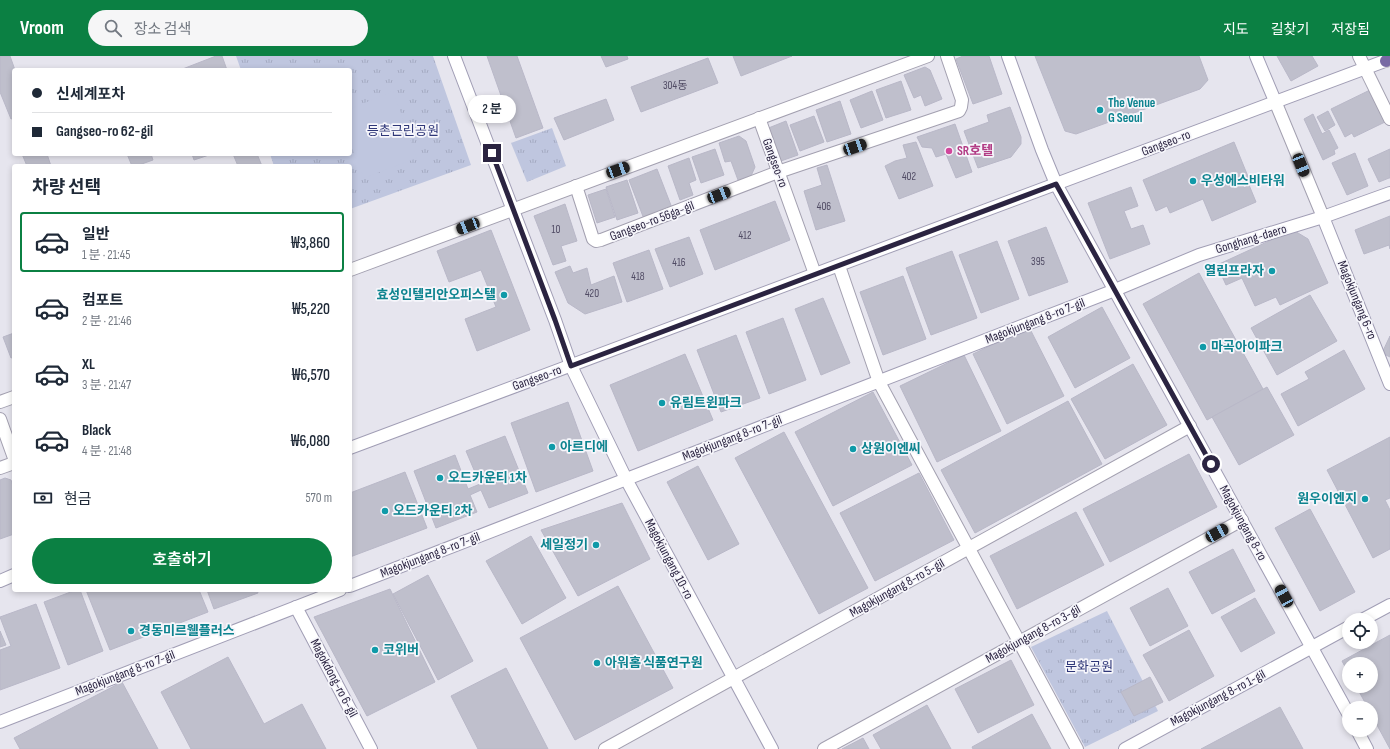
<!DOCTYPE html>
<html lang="ko">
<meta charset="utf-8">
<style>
:root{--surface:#fff;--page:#f6f6f7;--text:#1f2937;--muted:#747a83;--line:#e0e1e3;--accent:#0b8043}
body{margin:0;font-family:"Sofia Sans Condensed","Noto Sans KR",sans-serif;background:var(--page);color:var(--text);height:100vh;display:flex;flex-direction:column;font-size:15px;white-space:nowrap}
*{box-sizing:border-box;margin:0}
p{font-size:13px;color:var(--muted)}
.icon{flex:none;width:22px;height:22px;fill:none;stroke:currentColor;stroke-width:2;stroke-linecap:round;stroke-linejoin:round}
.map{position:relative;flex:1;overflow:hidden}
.side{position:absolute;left:12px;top:108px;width:340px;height:428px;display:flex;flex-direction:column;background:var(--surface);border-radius:4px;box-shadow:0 2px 6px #0003}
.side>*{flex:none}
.hud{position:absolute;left:12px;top:12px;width:340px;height:88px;border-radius:4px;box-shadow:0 2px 6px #0003;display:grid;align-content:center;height:88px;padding:0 20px;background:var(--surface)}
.tools{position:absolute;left:1342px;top:557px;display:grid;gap:8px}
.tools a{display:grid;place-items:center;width:36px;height:36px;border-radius:50%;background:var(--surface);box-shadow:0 2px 6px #0003;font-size:20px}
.end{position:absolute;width:18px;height:18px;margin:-9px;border:5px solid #2b2441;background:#fff;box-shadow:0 0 0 2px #fff}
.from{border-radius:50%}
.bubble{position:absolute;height:28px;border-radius:14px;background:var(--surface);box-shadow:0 2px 6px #0003;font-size:13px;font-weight:600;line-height:28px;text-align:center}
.car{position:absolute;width:12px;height:24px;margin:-12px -6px;border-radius:5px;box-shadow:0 0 3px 1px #0007;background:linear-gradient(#222 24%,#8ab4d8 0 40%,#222 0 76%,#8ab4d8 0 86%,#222 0)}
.hud b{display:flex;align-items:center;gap:14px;height:38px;font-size:15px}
.hud b+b{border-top:1px solid var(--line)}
.hud i{width:10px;height:10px;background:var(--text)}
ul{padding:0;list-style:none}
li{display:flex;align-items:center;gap:12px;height:60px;margin:0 8px 6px;padding:0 12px;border:2px solid transparent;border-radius:4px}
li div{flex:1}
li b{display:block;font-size:15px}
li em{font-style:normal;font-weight:600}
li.active{border-color:var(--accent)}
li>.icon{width:36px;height:36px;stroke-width:1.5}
h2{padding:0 20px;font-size:18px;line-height:48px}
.pay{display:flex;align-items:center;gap:10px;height:44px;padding:0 20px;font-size:15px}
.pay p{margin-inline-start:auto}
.button{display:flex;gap:8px;margin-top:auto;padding:8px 20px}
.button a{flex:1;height:46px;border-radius:24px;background:var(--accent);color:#fff;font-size:16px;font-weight:600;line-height:46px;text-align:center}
header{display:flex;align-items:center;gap:24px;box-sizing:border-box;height:56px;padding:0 20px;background:var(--accent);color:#fff}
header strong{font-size:19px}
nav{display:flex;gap:22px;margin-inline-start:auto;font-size:14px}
.search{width:280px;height:36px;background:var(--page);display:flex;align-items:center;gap:10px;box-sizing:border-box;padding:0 14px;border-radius:22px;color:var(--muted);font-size:15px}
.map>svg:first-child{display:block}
</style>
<header>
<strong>Vroom</strong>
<div class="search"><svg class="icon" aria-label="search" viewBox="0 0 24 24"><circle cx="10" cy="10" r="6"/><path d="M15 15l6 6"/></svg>장소 검색</div>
<nav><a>지도</a><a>길찾기</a><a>저장됨</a></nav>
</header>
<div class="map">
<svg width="1390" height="693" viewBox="0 0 1390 693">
<defs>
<pattern id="park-tufts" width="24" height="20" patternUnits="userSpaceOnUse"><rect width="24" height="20" fill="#bfc6df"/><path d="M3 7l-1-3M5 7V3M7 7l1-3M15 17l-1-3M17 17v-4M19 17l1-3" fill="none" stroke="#a4aac1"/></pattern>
</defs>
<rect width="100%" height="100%" fill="#e6e5ee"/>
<g fill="url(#park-tufts)">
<path d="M236,0H433L471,109L350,153V110H274L270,98H350V14H241Z"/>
<path d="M552,72L566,110L527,126L511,87Z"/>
<path d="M1107,555L1158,655L1085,691L1031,591Z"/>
</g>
<path fill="#bfc6df" d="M393,35L417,102L364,122L350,87V53Z"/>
<g fill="#bfbfcc" stroke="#b9b8c8">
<path d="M0,0H10L15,14H14V62L11,63L0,36Z"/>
<path d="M216,0H222L227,14H180Z"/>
<path d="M487,0H517L543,72L516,82Z"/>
<path d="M601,0H627L628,3L606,11Z"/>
<path d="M733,0H792L741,20Z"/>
<path d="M963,0H989L1002,38L973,48L956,3Z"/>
<path d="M1035,0H1199L1208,24L1200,33L1076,78L1065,75Z"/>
<path d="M1277,0H1312L1318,10L1291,25Z"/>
<path d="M708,2L718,27L641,56L631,31Z"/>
<path d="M925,11L930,14L942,43L925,50L921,39L914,42L904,19Z"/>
<path d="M901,25L911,54L886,62L876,34Z"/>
<path d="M1370,34L1385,66L1354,81L1352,77L1345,81L1331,53Z"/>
<path d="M872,35L883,64L861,72L850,44Z"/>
<path d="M606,43L614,64L564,84L554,62Z"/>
<path d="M840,45L851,78L827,86L816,54Z"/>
<path d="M1010,51L1021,81V88L1011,101L978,112L964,75L989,66L987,59Z"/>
<path d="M1328,55L1335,69L1325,75L1317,61Z"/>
<path d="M1313,58L1322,78L1329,74L1338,92L1334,94L1335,98L1323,104L1304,63Z"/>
<path d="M814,60L824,86L800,95L790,69Z"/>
<path d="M786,65L798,99L778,106L766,73Z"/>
<path d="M955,68L972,116L956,122L946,98L936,101L932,92L922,91L917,81Z"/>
<path d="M739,80L746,85L755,111L751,120L738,124L731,105L725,106L719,87Z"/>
<path d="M916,86L933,130L899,143L885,110L895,105L907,102L903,89Z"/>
<path d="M1234,86L1249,123L1241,126L1244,132L1249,129L1256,146L1212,165L1203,143L1170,157L1167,150L1156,155L1143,124Z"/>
<path d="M715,93L724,119L701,127L692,101Z"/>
<path d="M1390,93V122H1389L1379,126L1368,103Z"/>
<path d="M1355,97L1368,130L1347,139L1332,107Z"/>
<path d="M22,98H47L51,110H27Z"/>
<path d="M127,98H151L153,104L136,110H132Z"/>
<path d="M192,98H212L194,104Z"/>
<path d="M233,98H257L262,110H238Z"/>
<path d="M689,102L696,124L689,127L693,139L680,144L668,110Z"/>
<path d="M827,109L845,165L816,174L804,135L822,129L817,112Z"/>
<path d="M657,113L672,152L644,163L629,124Z"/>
<path d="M627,124L638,157L617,164L606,131Z"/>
<path d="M1131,131L1138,150L1124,155L1131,173L1143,169L1150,188L1110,203L1088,147Z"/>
<path d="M606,133L615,161L597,167L588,139Z"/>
<path d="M775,145L790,184L715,214L700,174Z"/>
<path d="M565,148L577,185L561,190L566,205L553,209L534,160Z"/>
<path d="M1390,160V193L1389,189L1364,198L1355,174Z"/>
<path d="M1046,171L1068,226L1029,240L1008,185Z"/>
<path d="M491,174L530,274L477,295L465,263L496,251L481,214L449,226L437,195Z"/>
<path d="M1293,174L1308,183L1328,227L1280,249L1276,241L1255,250L1242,222L1226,229L1217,209Z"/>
<path d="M689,181L703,218L670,231L655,193Z"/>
<path d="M997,185L1019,243L981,257L959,199Z"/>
<path d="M649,194L663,233L627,246L613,207Z"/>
<path d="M952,195L977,262L931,279L906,212Z"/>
<path d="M570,210L573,217L587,212L591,229L614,220L622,246L585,258L568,247L555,216Z"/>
<path d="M1199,217L1263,333L1207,364L1143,248Z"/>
<path d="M903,220L926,283L883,299L860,236Z"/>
<path d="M1310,239L1337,285L1277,319L1251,272Z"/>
<path d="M823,242L850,307L821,319L795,253Z"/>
<path d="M1102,251L1130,302L1075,332L1048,281Z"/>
<path d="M783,262L806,324L769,338L746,276Z"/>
<path d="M1029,271L1064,340L1007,368L973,298Z"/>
<path d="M14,277V301L11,302L3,281Z"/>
<path d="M736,279L760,342L721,356L697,294Z"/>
<path d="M1390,280V301L1382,297Z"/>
<path d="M1344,294L1365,333L1298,370L1281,338L1309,323L1305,316Z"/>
<path d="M685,298L713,364L638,395L610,329Z"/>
<path d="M964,299L1001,375L937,406L900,330Z"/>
<path d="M1133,308L1167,369L1105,403L1071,343Z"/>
<path d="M1267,331L1294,379L1239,409L1212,361Z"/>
<path d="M873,336L912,409L833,450L795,376Z"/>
<path d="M1068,345L1102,408L975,477L941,414Z"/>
<path d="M568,346L593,415L536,436L511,367Z"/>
<path d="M784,376L868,532L819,558L735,402Z"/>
<path d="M505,380L528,437L489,452L481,434L470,439L477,456L436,472L414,415L455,399L468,433L480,428L466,395Z"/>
<path d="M1390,381V442L1385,444L1390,454V493L1373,502L1327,414Z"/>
<path d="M1189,398L1217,451L1110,506L1083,453Z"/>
<path d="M698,410L739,488L708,504L667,426Z"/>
<path d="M405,416L427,472L350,501V437Z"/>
<path d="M919,417L954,484L875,525L840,457Z"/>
<path d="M5,422L11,424L14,432V478L0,483V424Z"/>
<path d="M622,447L650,503L578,540L541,474Z"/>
<path d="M1310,453L1355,536L1320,555L1275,472Z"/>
<path d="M1076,456L1104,509L1017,553L990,500Z"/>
<path d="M531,480L566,542L522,568L486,505Z"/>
<path d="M1233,493L1255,535L1212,558L1189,516Z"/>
<path d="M428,519L473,605L438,624L393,538Z"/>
<path d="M618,530L673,632L575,684L520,582Z"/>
<path d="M1168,532L1188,570L1150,590L1130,552Z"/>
<path d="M390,533L435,626L367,660L314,561Z"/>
<path d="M76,534H80L103,595L68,609L44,546Z"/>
<path d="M86,534H199L208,556L110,594Z"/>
<path d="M207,534H257L258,537L214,553Z"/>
<path d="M1255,542L1275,577L1241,596L1221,561Z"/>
<path d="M36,548L60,612L0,634V594L11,590L0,561Z"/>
<path d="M1189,574L1214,620L1169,645L1143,599Z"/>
<path d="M0,575L6,589L0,591Z"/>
<path d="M1390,579V693L1371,658V652H1368L1356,630H1371V608H1349V618L1342,605Z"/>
<path d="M228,601L264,668L302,648L326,693H191L161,636Z"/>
<path d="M1011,604L1034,649L978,677L955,633Z"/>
<path d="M506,612L548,693H478L451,640Z"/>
<path d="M1150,621L1163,646L1134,660L1121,636Z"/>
<path d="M122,626L158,693H20L14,682Z"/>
<path d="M927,649L951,693H881L873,679Z"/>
<path d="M1280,651L1303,693H1201Z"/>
<path d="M1032,658L1051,693H973L972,691Z"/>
<path d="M863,682L869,693H842Z"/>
</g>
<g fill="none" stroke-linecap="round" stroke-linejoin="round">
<defs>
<g id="street">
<path d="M1359,0L1390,63"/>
<path d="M1275,45L1323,161"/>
<path d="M759,62L815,218"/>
<path d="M576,130L593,183L596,185L601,184L778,116L959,55L961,51L962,44L947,0"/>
<path d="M839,210L879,326L1077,693"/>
<path d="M350,214L928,0"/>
<path d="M0,346L14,341"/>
<path d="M0,363L14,402"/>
<path d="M0,412L14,407"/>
<path d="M605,693L1190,370"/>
<path d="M824,693L1242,464"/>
</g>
<g id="secondary">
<path d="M454,0L555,264L571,310L626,423L772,693"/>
<path d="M1008,0L1042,94L1056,128L1349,659"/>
<path d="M1256,0L1275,45"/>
<path d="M1323,161L1390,328"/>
<path d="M350,392L1390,3"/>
<path d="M0,525L14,519"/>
<path d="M350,530L1115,234L1199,199L1323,161L1390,137"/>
<path d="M296,551L371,693"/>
<path d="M1362,564L1390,549"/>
<path d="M0,666L340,534"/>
<path d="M1357,674L1367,693"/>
<path d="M1125,693L1349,571"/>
</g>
<path id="primary" d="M1386,5L1390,1"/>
</defs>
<use href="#street" stroke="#a3a0b0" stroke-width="14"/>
<use href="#secondary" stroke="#a19eb5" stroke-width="14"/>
<use href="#primary" stroke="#c4c2ca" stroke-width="14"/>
<use href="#street" stroke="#fff" stroke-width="12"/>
<use href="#secondary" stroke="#fff" stroke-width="12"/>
<use href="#primary" stroke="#786aa4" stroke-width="12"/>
</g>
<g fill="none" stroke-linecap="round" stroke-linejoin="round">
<path stroke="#2b2441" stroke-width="5" d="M492,97L555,264L571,310L1056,128L1211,408"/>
</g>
<g fill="#0f9aa8" stroke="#f6f6fb" stroke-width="1.5">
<circle cx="1100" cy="54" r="4"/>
<circle cx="1193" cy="125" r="4"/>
<circle cx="1272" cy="215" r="4"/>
<circle cx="504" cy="239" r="4"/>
<circle cx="1203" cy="291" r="4"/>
<circle cx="662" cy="347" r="4"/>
<circle cx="552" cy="391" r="4"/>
<circle cx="853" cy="393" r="4"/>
<circle cx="440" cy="422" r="4"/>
<circle cx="1365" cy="443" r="4"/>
<circle cx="385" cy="455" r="4"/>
<circle cx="596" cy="489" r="4"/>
<circle cx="131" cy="575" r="4"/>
<circle cx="375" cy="594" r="4"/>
<circle cx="597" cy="607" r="4"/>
</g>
<circle fill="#d1479c" stroke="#f6f6fb" stroke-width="1.5" cx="949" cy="95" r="4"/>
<g text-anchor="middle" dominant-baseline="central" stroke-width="3.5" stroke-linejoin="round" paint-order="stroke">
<g font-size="11" fill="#504b64">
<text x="675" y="29">304동</text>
<text x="909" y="120">402</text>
<text x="824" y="150">406</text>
<text x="556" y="173">10</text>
<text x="745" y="179">412</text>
<text x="1038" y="205">395</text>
<text x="679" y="206">416</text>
<text x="638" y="220">418</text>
<text x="592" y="237">420</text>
</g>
<g font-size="13" font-weight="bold" fill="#0d838f" stroke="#f6f6fb" text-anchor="start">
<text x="1108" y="47">The Venue<tspan x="1108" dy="15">G Seoul</tspan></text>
<text x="1201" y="125">우성에스비타워</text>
<text x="1264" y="215" text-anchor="end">열린프라자</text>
<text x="496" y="239" text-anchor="end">효성인텔리안오피스텔</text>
<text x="1211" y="291">마곡아이파크</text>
<text x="670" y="347">유림트윈파크</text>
<text x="560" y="391">아르디에</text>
<text x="861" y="393">상원이엔씨</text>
<text x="448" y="422">오드카운티 1차</text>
<text x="1357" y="443" text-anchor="end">원우이엔지</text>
<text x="393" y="455">오드카운티 2차</text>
<text x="588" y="489" text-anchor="end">세일정기</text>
<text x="139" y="575">경동미르웰플러스</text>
<text x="383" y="594">코위버</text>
<text x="605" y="607">아워홈 식품연구원</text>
</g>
<g font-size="13" fill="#2e3678" stroke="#f6f6fb">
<text x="403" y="75">등촌근린공원</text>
<text x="1089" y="611">문화공원</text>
</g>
<g font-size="13" fill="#2b2441" stroke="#f6f6fb">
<text transform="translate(1166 87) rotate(-21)">Gangseo-ro</text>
<text transform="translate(775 107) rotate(70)">Gangseo-ro</text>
<text transform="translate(652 165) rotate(-21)">Gangseo-ro 56ga-gil</text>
<text transform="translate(1251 183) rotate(-17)">Gonghang-daero</text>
<text transform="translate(1357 244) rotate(68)">Magokjungang 6-ro</text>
<text transform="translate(1035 265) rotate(-21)">Magokjungang 8-ro 7-gil</text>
<text transform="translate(537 322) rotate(-20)">Gangseo-ro</text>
<text transform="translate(732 382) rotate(-21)">Magokjungang 8-ro 7-gil</text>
<text transform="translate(1243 467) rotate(61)">Magokjungang 8-ro</text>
<text transform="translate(430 499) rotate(-21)">Magokjungang 8-ro 7-gil</text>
<text transform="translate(669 503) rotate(62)">Magokjungang 10-ro</text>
<text transform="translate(897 532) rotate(-29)">Magokjungang 8-ro 5-gil</text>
<text transform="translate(1033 578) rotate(-29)">Magokjungang 8-ro 3-gil</text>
<text transform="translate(125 617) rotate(-21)">Magokjungang 8-ro 7-gil</text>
<text transform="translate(334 622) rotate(62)">Magokdong-ro 6-gil</text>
<text transform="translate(1218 642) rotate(-28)">Magokjungang 8-ro 1-gil</text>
</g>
<g font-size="13" font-weight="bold" fill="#b23c85" stroke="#f6f6fb" text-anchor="start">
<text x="957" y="95">SR호텔</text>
</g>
</g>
</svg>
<div class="tools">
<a><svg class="icon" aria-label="locate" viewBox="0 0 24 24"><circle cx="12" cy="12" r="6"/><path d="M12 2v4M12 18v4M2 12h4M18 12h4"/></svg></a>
<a>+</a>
<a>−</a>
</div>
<i class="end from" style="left:1211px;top:408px"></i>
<i class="end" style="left:492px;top:97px"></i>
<div class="bubble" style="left:468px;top:39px;width:48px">2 분</div>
<i class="car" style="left:855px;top:91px;rotate:71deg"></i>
<i class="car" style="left:1301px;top:109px;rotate:158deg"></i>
<i class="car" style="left:618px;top:114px;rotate:70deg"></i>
<i class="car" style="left:719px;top:139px;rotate:69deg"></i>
<i class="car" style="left:468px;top:170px;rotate:249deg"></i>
<i class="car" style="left:1217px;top:477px;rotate:61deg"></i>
<i class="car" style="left:1284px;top:540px;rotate:331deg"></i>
<div class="hud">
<b><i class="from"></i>신세계포차</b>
<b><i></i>Gangseo-ro 62-gil</b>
</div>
<section class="side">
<h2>차량 선택</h2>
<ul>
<li class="active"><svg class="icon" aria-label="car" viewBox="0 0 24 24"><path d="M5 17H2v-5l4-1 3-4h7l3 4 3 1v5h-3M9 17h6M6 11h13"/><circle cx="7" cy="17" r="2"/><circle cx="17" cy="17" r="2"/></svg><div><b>일반</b><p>1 분 · 21:45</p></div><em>₩3,860</em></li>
<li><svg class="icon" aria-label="car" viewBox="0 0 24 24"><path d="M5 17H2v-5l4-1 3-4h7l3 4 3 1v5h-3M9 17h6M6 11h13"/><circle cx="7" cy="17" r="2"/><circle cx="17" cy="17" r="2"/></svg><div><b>컴포트</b><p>2 분 · 21:46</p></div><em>₩5,220</em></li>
<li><svg class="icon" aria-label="car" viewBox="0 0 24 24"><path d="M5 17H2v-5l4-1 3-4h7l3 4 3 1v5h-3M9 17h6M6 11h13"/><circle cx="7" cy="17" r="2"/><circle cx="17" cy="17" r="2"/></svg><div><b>XL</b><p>3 분 · 21:47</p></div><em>₩6,570</em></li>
<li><svg class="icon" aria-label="car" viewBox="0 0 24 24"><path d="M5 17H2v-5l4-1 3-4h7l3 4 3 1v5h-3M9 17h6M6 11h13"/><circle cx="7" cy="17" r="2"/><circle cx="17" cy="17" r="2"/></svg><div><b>Black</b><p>4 분 · 21:48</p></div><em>₩6,080</em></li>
</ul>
<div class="pay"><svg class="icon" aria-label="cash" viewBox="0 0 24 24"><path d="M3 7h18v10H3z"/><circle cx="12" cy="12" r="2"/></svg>현금<p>570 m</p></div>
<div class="button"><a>호출하기</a></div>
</section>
</div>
